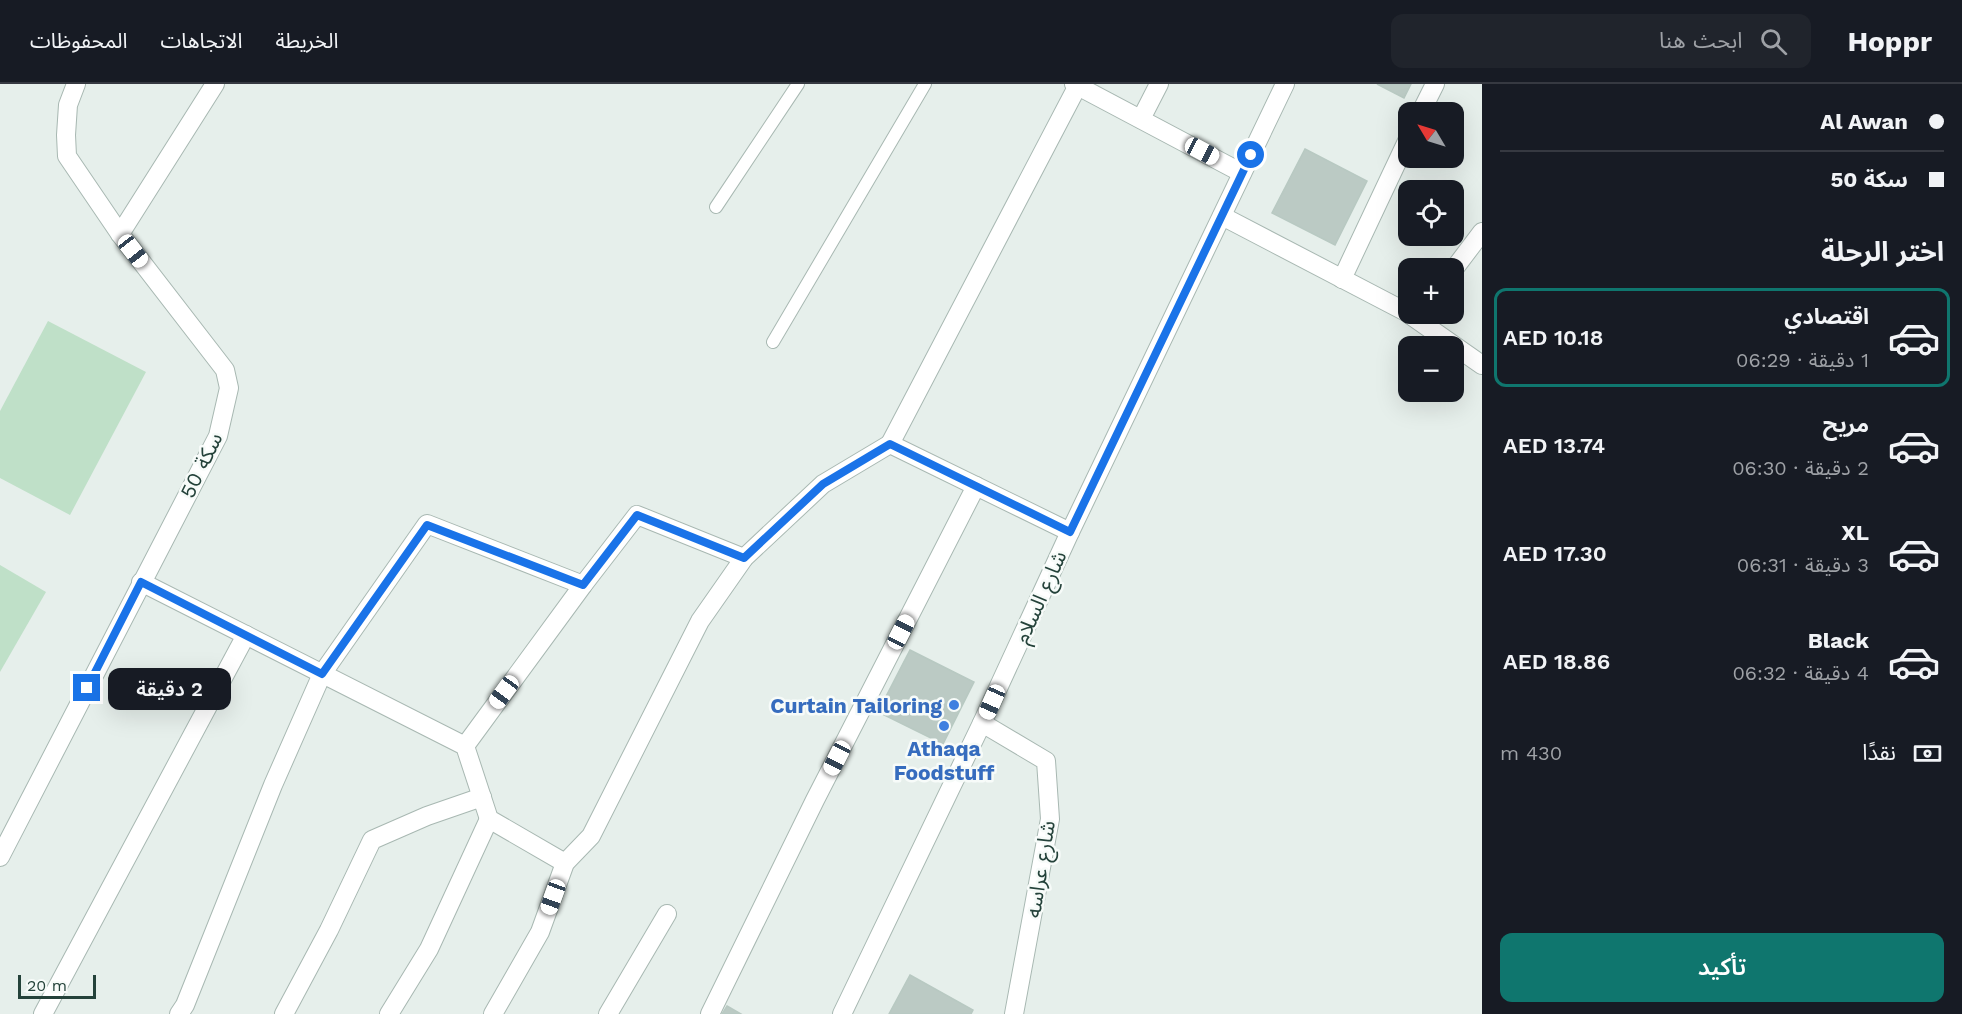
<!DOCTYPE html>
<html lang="ar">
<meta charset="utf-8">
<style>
:root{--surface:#171b24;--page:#20242c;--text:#f1f3f6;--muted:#9ea1a6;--line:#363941;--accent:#0f766e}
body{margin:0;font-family:"Work Sans","Noto Sans Arabic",sans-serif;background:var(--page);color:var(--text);direction:rtl;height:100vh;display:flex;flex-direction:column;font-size:22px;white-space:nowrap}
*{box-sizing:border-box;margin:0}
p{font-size:20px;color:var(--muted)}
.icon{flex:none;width:33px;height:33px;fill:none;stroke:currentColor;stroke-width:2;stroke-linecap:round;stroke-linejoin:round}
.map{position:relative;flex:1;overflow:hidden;direction:ltr}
.sheet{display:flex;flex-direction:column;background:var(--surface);width:480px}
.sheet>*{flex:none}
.hud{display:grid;align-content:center;height:132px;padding:0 18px;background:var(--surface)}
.needle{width:39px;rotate:308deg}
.fabs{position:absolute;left:1398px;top:18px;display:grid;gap:12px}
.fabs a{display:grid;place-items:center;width:66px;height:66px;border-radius:12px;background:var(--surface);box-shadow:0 6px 24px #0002;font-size:30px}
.scale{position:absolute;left:18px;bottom:15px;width:78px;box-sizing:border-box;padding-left:6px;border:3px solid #24423a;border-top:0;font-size:16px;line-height:21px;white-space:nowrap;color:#24423a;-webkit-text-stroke:4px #f7fbf9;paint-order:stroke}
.end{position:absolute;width:27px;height:27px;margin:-14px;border:8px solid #1a73e8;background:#fff;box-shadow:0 0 0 3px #fff}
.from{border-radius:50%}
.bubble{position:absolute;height:42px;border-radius:12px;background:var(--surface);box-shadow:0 6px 24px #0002;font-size:20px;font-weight:600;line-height:42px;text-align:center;direction:rtl}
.car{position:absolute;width:18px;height:36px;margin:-18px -9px;border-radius:8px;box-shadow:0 0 4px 2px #0007;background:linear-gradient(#fff 24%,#345 0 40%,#fff 0 76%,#345 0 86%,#fff 0)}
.hud b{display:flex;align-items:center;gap:21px;height:57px;font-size:22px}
.hud b+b{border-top:2px solid var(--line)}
.hud i{width:15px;height:15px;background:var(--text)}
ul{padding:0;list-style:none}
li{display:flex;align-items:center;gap:18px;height:99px;margin:0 12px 9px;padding:0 6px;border:3px solid transparent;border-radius:12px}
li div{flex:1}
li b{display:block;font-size:22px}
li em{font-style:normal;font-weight:600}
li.selected{border-color:var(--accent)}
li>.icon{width:54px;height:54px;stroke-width:1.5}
h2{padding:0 18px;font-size:27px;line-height:72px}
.pay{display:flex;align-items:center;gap:15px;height:66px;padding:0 18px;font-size:22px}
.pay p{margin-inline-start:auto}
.cta{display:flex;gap:12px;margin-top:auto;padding:12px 18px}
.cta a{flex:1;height:69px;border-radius:12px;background:var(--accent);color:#fff;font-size:24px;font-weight:600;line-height:69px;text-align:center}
header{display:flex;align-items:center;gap:36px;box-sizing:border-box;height:84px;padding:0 30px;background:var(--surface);border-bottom:2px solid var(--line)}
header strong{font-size:28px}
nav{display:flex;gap:33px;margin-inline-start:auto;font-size:21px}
.search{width:420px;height:54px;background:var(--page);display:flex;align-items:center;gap:15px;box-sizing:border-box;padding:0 21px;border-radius:12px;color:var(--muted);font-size:22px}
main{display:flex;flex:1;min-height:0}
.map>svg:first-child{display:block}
</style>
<header>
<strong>Hoppr</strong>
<div class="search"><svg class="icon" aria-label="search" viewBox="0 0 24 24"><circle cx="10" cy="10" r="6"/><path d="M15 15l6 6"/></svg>ابحث هنا</div>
<nav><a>الخريطة</a><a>الاتجاهات</a><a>المحفوظات</a></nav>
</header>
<main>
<section class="sheet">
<div class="hud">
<b><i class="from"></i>Al Awan</b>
<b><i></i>سكة 50</b>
</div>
<h2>اختر الرحلة</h2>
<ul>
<li class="selected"><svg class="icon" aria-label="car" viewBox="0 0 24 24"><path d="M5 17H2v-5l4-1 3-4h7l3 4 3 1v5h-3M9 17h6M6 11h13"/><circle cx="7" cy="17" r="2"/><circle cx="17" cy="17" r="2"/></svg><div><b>اقتصادي</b><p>1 دقيقة · 06:29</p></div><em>AED 10.18</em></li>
<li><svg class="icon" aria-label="car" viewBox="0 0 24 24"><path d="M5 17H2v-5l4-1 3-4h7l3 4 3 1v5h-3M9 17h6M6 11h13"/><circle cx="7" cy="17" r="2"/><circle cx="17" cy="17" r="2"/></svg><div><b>مريح</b><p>2 دقيقة · 06:30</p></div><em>AED 13.74</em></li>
<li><svg class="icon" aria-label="car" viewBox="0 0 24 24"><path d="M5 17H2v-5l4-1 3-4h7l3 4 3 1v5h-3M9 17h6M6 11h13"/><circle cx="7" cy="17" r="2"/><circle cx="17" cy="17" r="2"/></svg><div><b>XL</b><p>3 دقيقة · 06:31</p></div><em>AED 17.30</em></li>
<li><svg class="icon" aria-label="car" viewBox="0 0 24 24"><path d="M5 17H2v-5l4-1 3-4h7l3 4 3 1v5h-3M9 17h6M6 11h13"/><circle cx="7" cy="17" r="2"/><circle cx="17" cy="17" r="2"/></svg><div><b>Black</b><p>4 دقيقة · 06:32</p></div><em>AED 18.86</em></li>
</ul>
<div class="pay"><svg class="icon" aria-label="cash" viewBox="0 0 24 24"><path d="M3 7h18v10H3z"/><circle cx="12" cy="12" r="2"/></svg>نقدًا<p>430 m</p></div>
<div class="cta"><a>تأكيد</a></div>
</section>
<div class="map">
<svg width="1482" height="930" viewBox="0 0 1482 930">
<rect width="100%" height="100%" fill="#e6efeb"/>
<g fill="#bfe0c8">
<path d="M48,237L146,288L70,431L0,394V327Z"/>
<path d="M0,481L46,508L0,588Z"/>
</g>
<g fill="#bbcac4" stroke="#b8c9c2" stroke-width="1.5">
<path d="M1377,0H1411L1404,14Z"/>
<path d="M1305,65L1367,97L1335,161L1272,129Z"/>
<path d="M910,566L974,598L943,660L878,628Z"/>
<path d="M910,891L973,926L971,930H889Z"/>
<path d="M727,922L741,930H722Z"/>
</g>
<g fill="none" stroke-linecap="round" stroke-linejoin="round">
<defs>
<g id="service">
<path d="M716,123L798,0"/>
<path d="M773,258L925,0"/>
</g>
<g id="minor">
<path d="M1074,0L1242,89"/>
<path d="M1421,28L1435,0"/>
<path d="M1141,35L1159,0"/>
<path d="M1222,132L1408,229"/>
<path d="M120,150L215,0"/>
<path d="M1454,185L1482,148"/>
<path d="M1342,195L1408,55"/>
<path d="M1409,230L1482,281"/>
<path d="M890,360L1077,3"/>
<path d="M141,498L465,662L489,735L565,779"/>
<path d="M982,639L1046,677L1050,735L1014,930"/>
<path d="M465,662L583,501L637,431L744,474"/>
<path d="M0,773L218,352L229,304L225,286L120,150L67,72L66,51L68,21L76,0"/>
<path d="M43,930L246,551"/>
<path d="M179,930L185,921L273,701L322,590L427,440L583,501"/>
<path d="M284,930L329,846L372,756L427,732L482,713"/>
<path d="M389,930L429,865L489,735"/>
<path d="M493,930L540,848L565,779L591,752L700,537L744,474L823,400L890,360L1070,448"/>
<path d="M608,930L667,830"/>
<path d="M710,930L815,716L976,402"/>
</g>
<path id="tertiary" d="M842,930L982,639L1070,448L1285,0"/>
</defs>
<use href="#service" stroke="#a8b8b2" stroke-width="14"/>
<use href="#minor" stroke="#a8b8b2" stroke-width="20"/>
<use href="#tertiary" stroke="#a8b8b2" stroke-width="20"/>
<use href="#service" stroke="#fff" stroke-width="12"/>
<use href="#minor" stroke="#fff" stroke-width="18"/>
<use href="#tertiary" stroke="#fff" stroke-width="18"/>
</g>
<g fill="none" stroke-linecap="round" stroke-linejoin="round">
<path stroke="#1a73e8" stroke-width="8" d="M87,604L141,498L322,590L427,441L583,501L637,431L744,474L823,400L890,360L1070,448L1251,71"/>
</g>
<g fill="#3f7fe0" stroke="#f7fbf9" stroke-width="2">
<circle cx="954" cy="621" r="6"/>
<circle cx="944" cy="642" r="6"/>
</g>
<g text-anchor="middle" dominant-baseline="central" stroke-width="5" stroke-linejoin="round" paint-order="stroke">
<g font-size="21" fill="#24423a" stroke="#f7fbf9">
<text transform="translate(201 381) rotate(-64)">سكة 50</text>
<text transform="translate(1040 513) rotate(-66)">شارع السلام</text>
<text transform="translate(1040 785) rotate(-81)">شارع عراسه</text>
</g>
<g font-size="21" font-weight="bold" fill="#366cbe" stroke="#f7fbf9" text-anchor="end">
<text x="942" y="621">Curtain Tailoring</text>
<text x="944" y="664" text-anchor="middle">Athaqa<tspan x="944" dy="24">Foodstuff</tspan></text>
</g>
</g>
</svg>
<div class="fabs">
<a><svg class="needle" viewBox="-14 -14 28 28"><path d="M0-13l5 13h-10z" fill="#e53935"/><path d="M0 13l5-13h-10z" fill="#9ea1a6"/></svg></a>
<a><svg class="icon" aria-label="locate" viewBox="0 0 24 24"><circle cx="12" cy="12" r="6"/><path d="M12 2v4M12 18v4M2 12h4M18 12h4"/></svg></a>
<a>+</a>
<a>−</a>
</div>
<div class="scale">20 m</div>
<i class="end from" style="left:1251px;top:71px"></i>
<i class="end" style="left:87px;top:604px"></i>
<div class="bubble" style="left:108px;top:584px;width:123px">2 دقيقة</div>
<i class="car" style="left:1202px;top:67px;rotate:118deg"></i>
<i class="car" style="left:133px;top:167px;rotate:142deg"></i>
<i class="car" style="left:901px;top:548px;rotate:27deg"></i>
<i class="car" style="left:504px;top:608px;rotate:216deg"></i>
<i class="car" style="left:992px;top:618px;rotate:204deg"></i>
<i class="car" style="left:837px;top:674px;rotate:207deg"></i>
<i class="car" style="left:553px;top:813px;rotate:200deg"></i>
</div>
</main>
